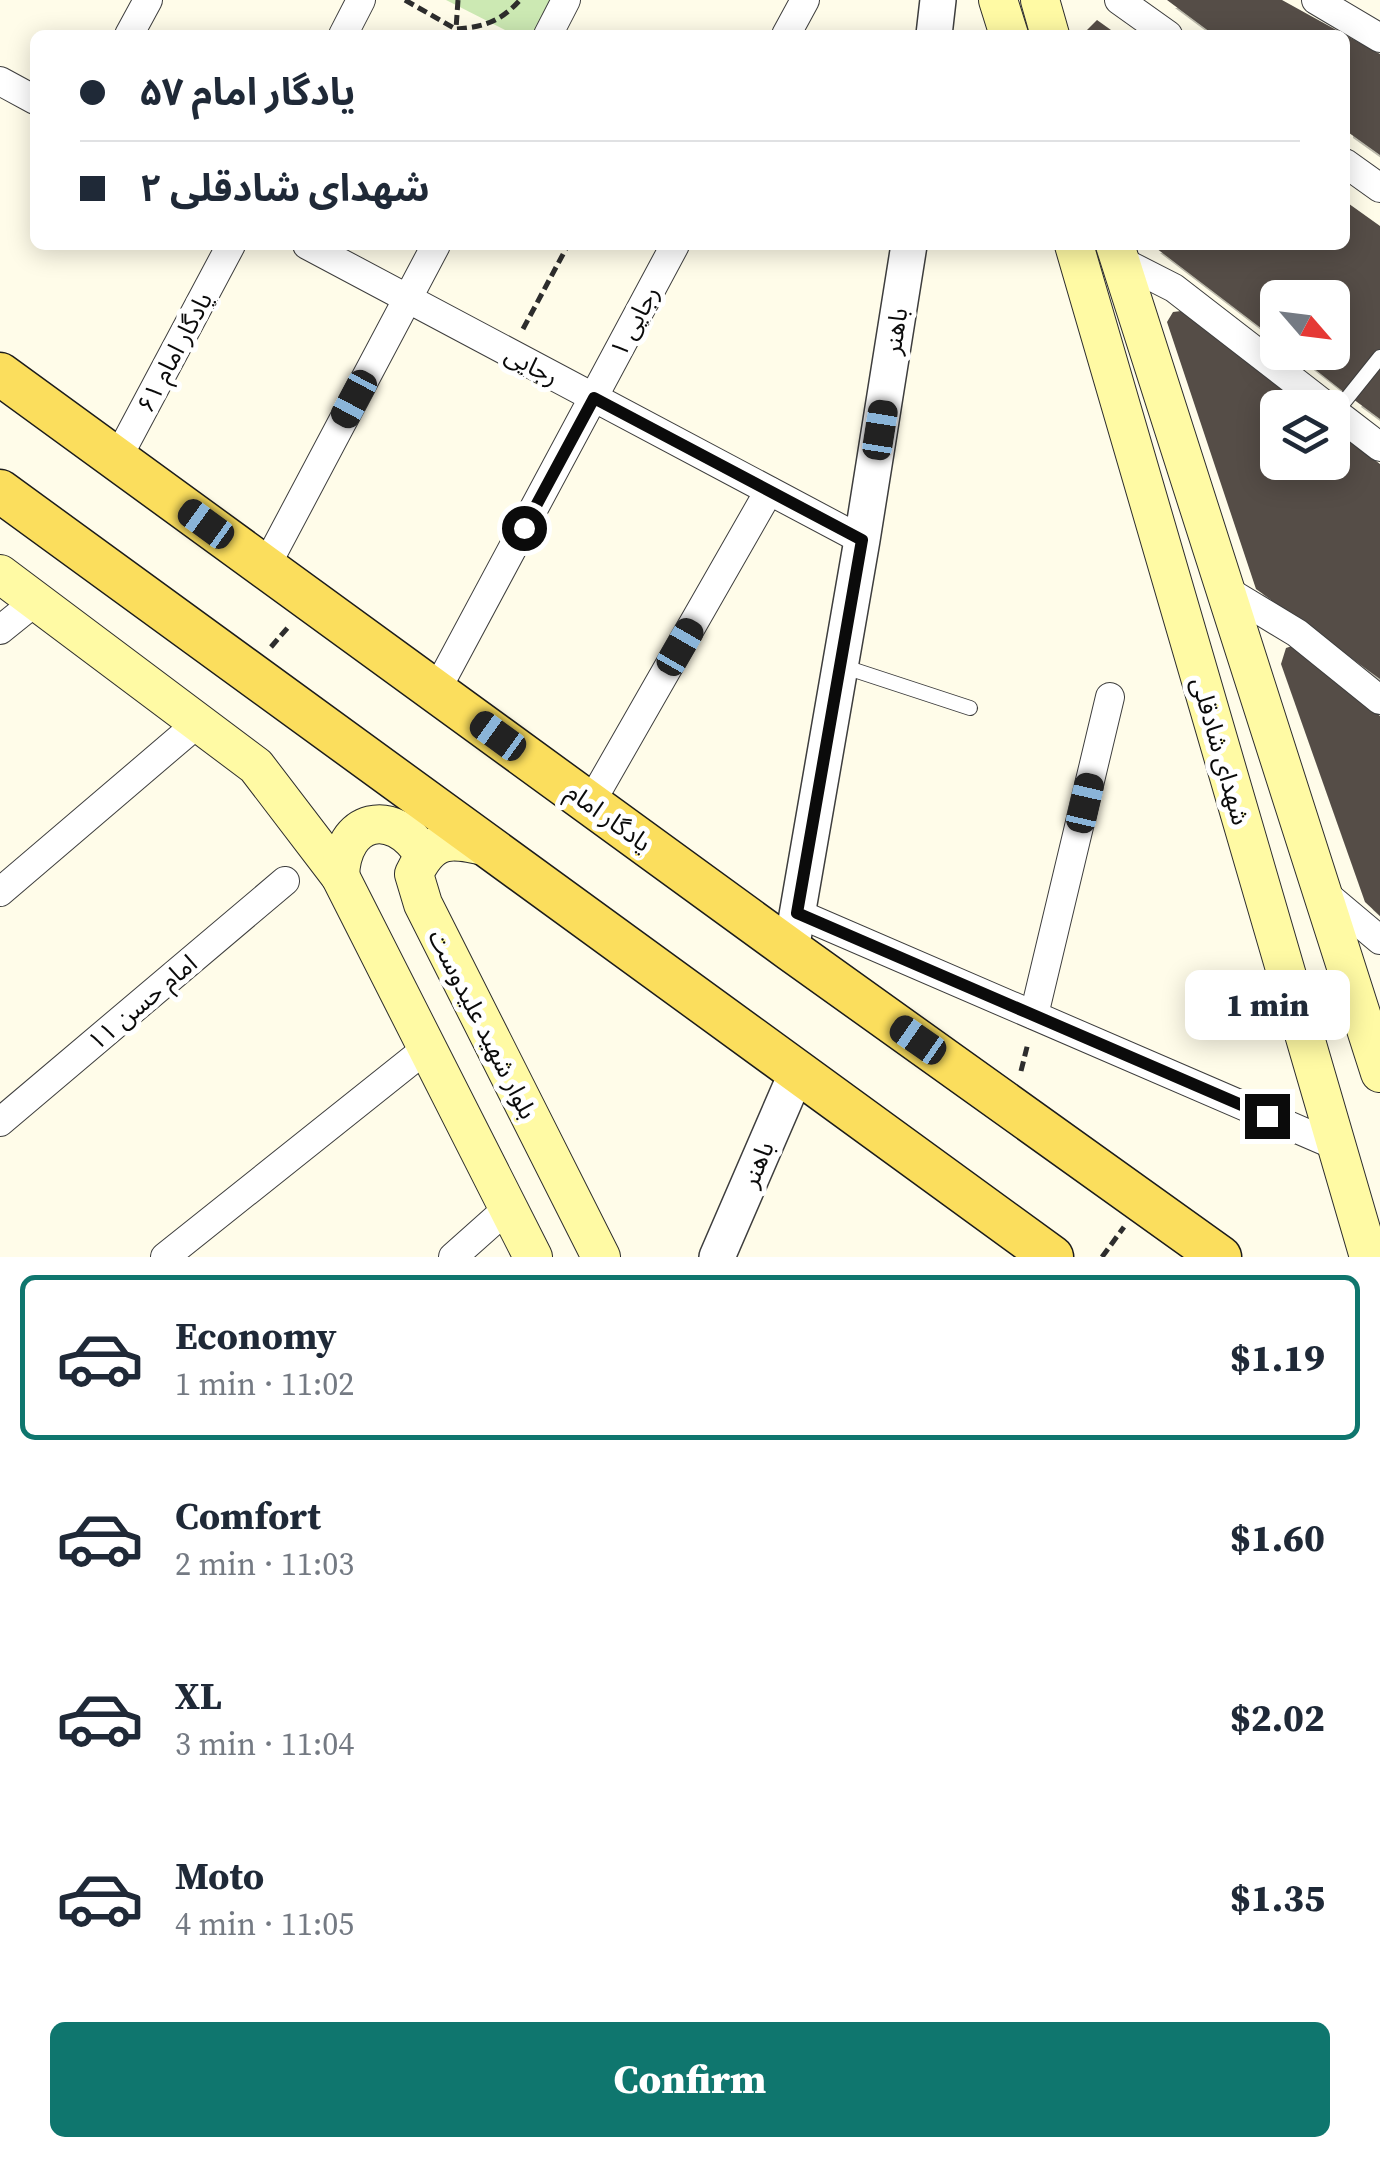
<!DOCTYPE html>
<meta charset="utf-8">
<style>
:root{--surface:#fff;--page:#f2f2f3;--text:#1f2937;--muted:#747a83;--line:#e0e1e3;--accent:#0f766e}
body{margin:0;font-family:"Source Serif 4","Noto Sans Arabic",serif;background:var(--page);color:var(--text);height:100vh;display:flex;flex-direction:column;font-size:38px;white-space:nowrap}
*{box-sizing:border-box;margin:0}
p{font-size:32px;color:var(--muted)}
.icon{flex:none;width:55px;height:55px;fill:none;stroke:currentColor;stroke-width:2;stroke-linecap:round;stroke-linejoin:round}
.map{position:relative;height:1257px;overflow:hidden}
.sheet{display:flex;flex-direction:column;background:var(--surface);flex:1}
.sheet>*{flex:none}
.banner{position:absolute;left:30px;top:30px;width:1320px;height:220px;border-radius:15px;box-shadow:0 5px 25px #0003;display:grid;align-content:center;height:220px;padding:0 50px;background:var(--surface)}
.needle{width:65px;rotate:118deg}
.buttons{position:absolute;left:1260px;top:280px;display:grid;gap:20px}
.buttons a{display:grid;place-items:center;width:90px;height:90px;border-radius:15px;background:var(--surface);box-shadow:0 5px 25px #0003;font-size:50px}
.end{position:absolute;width:45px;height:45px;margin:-22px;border:12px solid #0b0b0b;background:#fff;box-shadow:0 0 0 5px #fff}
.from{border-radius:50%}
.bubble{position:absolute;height:70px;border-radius:15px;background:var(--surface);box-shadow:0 5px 25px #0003;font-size:32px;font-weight:800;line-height:70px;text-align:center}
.car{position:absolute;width:30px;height:60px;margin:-30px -15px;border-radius:12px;box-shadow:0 0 8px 2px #0007;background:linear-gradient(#222 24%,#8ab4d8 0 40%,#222 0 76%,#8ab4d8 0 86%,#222 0)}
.banner b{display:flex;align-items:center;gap:35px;height:95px;font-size:38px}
.banner b+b{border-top:2px solid var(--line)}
.banner i{width:25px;height:25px;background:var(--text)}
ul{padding:18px 0 0;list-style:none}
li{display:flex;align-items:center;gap:30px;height:165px;margin:0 20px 15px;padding:0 30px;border:5px solid transparent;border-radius:15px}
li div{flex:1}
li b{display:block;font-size:38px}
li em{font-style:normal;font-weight:800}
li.active{border-color:var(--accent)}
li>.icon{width:90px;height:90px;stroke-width:1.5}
.primary-button{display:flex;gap:20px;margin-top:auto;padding:20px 50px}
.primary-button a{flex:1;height:115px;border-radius:15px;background:var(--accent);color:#fff;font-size:40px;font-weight:800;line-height:115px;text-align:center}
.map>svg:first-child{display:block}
</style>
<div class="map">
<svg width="1380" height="1257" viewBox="0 0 1380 1257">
<defs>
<filter id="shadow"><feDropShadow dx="8" dy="8" stdDeviation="0" flood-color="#0004"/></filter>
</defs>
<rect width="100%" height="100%" fill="#fffce9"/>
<path fill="#cce9b3" d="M446,0H551L533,35H515Z"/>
<g fill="#544d47" filter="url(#shadow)">
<path d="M1167,0H1282L1320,21L1380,54V155L1345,130V35H1214Z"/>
<path d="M1097,20L1118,35H1082Z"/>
<path d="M1345,201L1380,226V350L1345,393L1293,352H1332V298H1278V341L1152,245H1345Z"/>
<path d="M1181,311L1306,408H1278V462H1332V427L1380,464V679L1256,589L1167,322L1173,312Z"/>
<path d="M1380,364V419L1353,399Z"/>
<path d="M1292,646L1380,716V916L1365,902L1281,664L1286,648Z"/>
</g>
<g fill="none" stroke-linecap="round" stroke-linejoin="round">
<defs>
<g id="service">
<path d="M1336,412L1380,357"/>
<path d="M842,666L970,708"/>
</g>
<g id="minor">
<path d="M1119,0L1168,35"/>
<path d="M1316,0L1380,38"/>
<path d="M129,35L148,0"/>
<path d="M343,35L361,0"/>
<path d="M548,35L566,0"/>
<path d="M786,35L805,0"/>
<path d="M0,81L35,100"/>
<path d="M1345,163L1380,188"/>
<path d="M307,245L862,540"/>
<path d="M1119,260L1174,288L1329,408"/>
<path d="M1332,410L1380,447"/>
<path d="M117,459L231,245"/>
<path d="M266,566L436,245"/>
<path d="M1226,590L1297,633L1380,700"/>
<path d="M0,630L36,601"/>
<path d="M436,691L675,245"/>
<path d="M590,804L769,491"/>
<path d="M0,892L198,723"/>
<path d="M1324,893L1380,940"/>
<path d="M797,913L1334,1145"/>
<path d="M1034,1015L1110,697"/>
<path d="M0,1122L285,881"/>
<path d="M165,1257L427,1048"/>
<path d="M453,1257L508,1208"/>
</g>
<g id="tertiary">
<path d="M934,35L938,0"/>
<path d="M791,950L862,540L909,245"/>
<path d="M717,1257L797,1072"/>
</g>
<g id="secondary">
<path d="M998,0L1009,35"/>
<path d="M1040,0L1050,35"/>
<path d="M1074,245L1369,1257"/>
<path d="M1115,245L1380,1073"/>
<path d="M0,574L256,766L340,876L533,1257"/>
<path d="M492,848C454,839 433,833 414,874L423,904L601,1257"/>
<path d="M340,876C342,818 393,806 423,854"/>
</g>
<g id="primary">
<path d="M0,374L791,950L1220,1257"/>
<path d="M0,491L1052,1257"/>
</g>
</defs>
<use href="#service" stroke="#3e3e3e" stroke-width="16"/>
<use href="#minor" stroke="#3e3e3e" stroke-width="30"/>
<use href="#tertiary" stroke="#3e3e3e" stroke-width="38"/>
<use href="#secondary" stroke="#2d2d2d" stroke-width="40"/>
<use href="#primary" stroke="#1c1c1c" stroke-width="45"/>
<g stroke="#2d2d2d" stroke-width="5" stroke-dasharray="10 5" stroke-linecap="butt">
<path d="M405,0L466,35"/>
<path d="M458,0L456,29C485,27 501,21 520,0"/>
<path d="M523,329L568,245"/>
<path d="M271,647L290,625"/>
<path d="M1021,1071L1028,1043"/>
<path d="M1102,1257L1124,1227"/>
</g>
<use href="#service" stroke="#fff" stroke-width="14"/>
<use href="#minor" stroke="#fff" stroke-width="28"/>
<use href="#tertiary" stroke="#fff" stroke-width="35"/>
<use href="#secondary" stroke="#fffaa4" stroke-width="38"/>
<use href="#primary" stroke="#fbde5d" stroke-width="42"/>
</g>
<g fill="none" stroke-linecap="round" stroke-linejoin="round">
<path stroke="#0b0b0b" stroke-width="12" d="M524,528L594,398L862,540L797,913L1267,1116"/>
</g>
<g text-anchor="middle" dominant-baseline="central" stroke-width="10" stroke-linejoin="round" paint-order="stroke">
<g font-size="25" fill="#0b0b0b" stroke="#fff">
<text transform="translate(634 321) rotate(-62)">رجایی ۱</text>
<text transform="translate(895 331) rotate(-81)">باهنر</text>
<text transform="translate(174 352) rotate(-62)">یادگار امام ۶۱</text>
<text transform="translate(532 365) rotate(28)">رجایی</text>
<text transform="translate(1221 751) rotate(74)">شهدای شادقلی</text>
<text transform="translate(609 817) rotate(36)">یادگار امام</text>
<text transform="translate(142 1002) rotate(-40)">امام حسن ۱۱</text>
<text transform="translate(483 1024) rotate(63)">بلوار شهید علیدوست</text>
<text transform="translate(757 1164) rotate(-67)">باهنر</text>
</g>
</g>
</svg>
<div class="buttons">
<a><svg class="needle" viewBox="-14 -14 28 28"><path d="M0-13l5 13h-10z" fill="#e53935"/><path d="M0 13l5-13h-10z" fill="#747a83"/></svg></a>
<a><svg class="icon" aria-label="layers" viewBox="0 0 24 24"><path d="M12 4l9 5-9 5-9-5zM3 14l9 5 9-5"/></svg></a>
</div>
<i class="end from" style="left:524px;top:528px"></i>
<i class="end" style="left:1267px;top:1116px"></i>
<div class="bubble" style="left:1185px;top:970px;width:165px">1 min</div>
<i class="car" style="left:354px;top:399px;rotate:208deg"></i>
<i class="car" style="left:880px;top:430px;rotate:9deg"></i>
<i class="car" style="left:206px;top:524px;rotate:306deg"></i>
<i class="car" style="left:680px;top:647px;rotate:30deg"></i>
<i class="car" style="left:498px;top:736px;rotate:306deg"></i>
<i class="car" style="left:1085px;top:803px;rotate:13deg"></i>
<i class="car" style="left:918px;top:1040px;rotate:305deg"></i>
<div class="banner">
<b><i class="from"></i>یادگار امام ۵۷</b>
<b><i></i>شهدای شادقلی ۲</b>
</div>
</div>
<section class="sheet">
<ul>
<li class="active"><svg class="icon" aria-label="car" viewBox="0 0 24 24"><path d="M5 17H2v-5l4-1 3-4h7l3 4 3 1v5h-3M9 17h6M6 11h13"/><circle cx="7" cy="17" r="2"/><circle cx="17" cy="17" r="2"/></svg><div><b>Economy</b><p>1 min · 11:02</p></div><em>$1.19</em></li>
<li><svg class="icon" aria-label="car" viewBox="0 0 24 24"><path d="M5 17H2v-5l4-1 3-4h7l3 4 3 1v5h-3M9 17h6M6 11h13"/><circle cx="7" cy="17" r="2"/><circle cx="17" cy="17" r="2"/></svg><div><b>Comfort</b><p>2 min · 11:03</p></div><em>$1.60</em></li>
<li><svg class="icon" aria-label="car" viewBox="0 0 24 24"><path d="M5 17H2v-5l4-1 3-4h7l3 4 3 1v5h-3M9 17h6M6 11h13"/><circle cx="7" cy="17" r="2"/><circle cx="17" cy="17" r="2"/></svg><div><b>XL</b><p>3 min · 11:04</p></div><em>$2.02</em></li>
<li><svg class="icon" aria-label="car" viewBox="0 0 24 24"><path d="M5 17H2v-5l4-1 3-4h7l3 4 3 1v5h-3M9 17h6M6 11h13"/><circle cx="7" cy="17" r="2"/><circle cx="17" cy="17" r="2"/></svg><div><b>Moto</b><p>4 min · 11:05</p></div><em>$1.35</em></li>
</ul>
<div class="primary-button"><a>Confirm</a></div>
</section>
